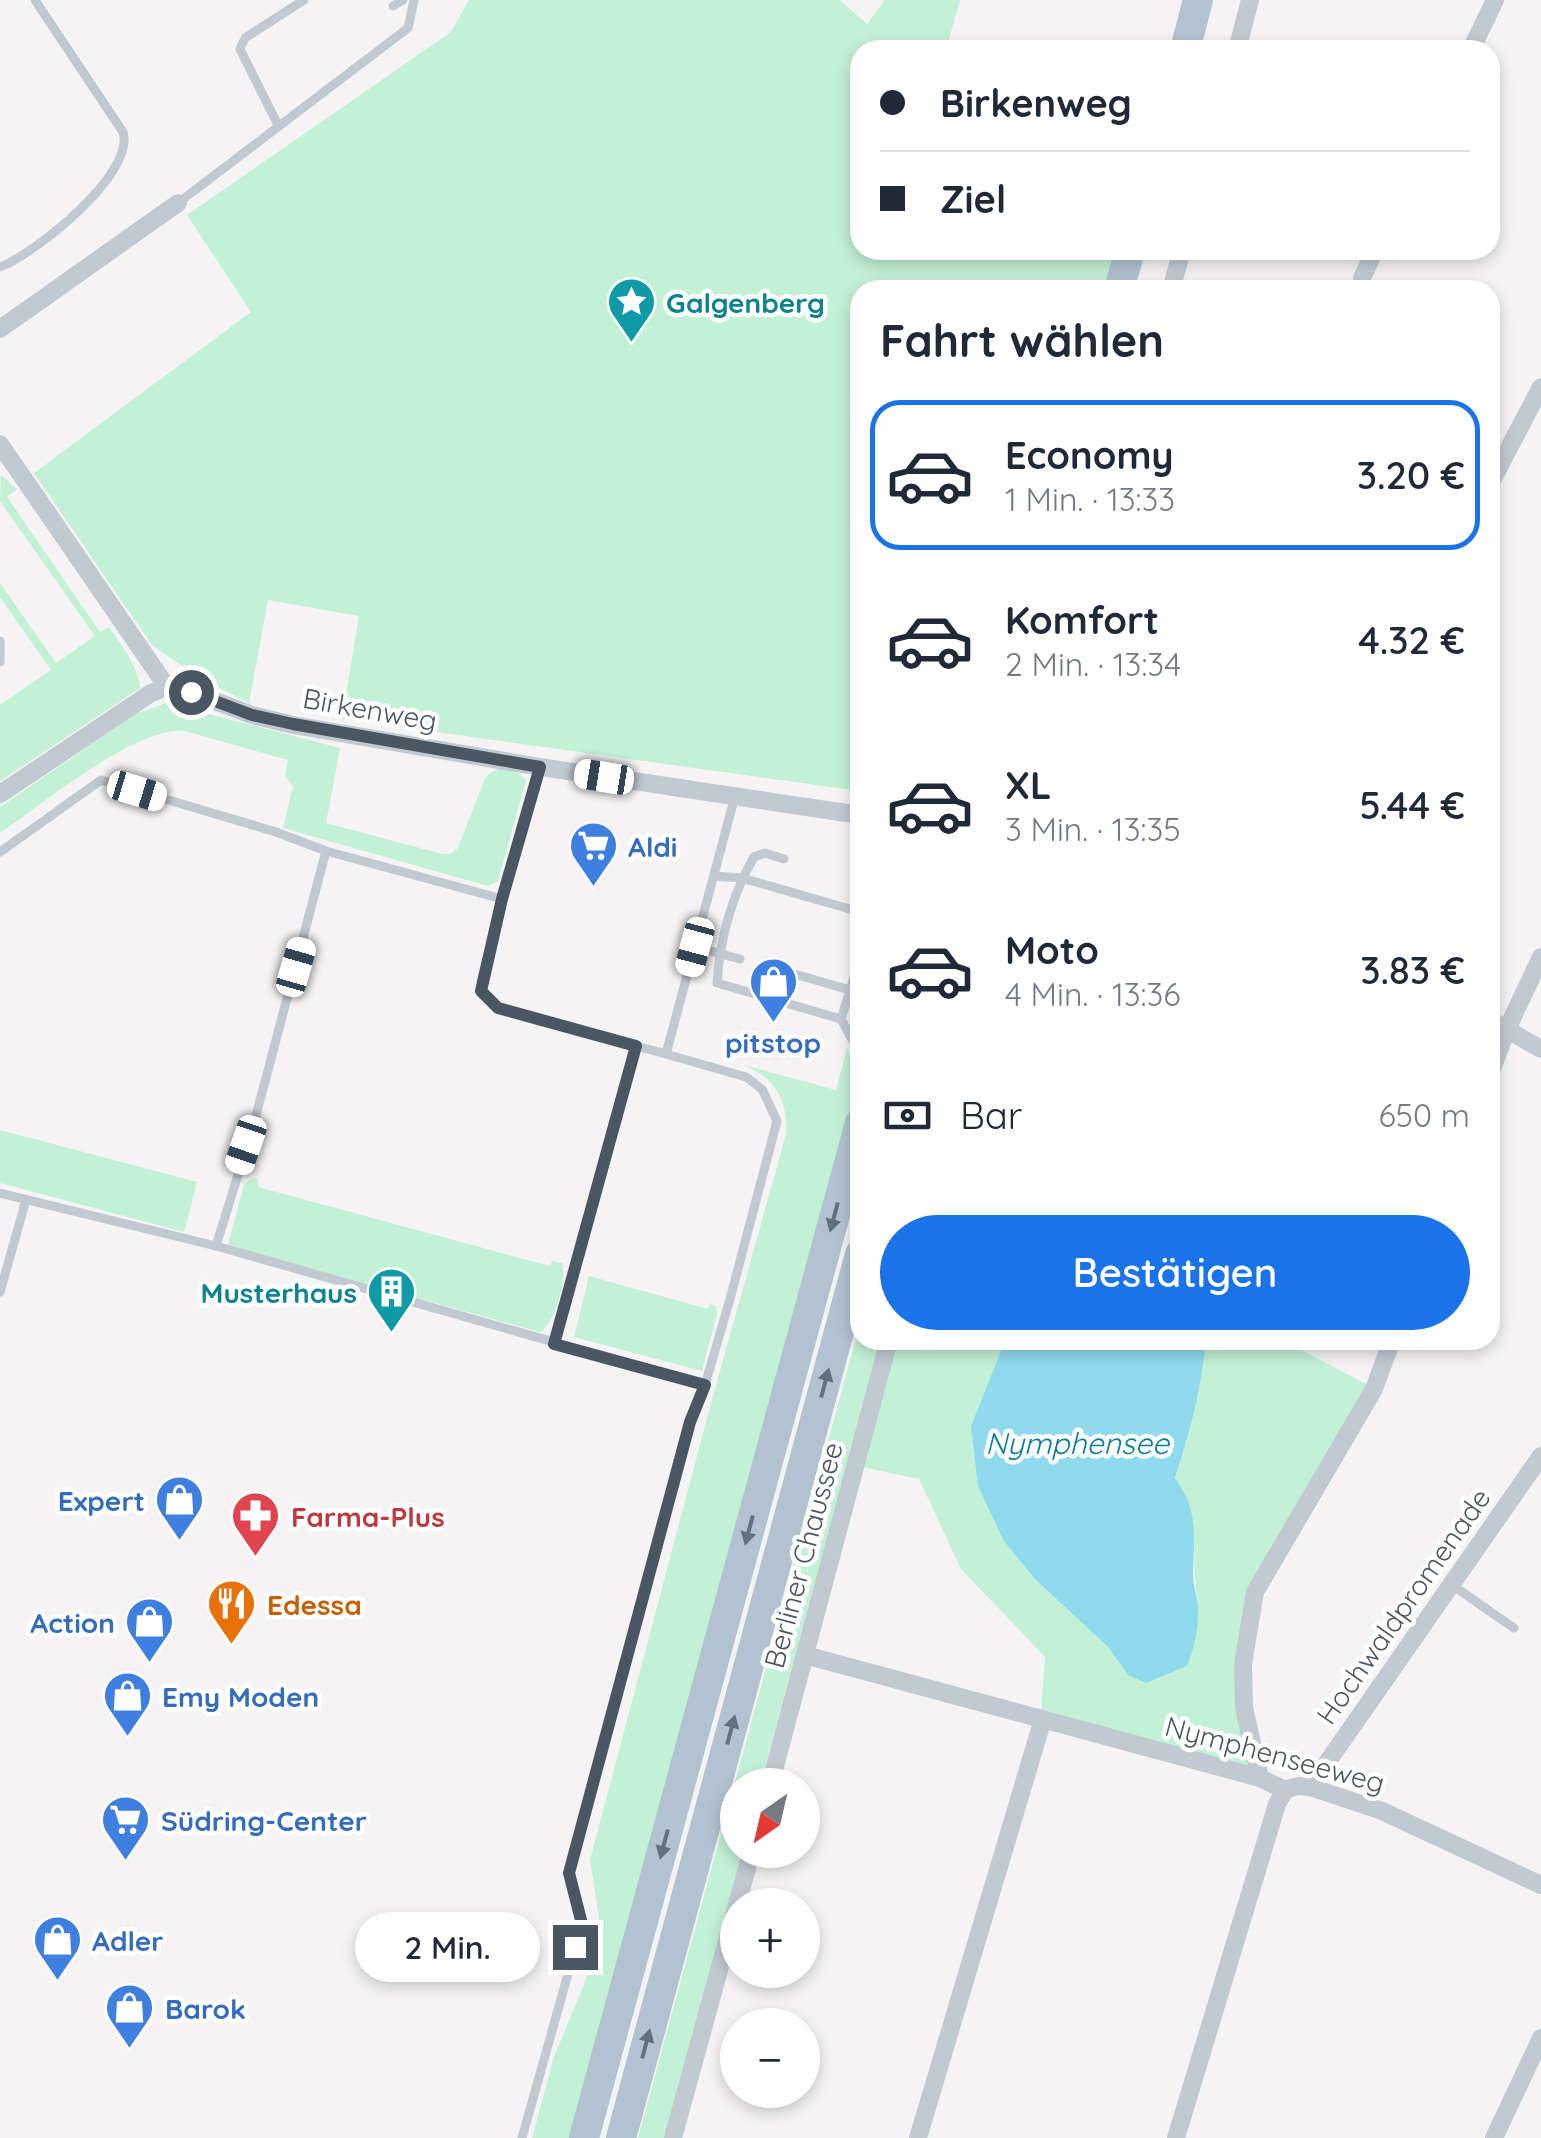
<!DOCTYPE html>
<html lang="de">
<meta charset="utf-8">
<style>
:root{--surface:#fff;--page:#f6f6f7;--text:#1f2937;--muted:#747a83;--line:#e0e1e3;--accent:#1a73e8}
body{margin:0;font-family:Quicksand,sans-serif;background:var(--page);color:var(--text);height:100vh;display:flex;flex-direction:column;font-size:38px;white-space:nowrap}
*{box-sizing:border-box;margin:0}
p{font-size:32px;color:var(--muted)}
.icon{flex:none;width:55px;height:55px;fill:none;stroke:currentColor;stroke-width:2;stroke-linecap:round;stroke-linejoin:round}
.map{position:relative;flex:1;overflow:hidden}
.panel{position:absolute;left:850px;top:280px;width:650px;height:1070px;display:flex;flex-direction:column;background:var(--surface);border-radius:30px;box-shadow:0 5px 15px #0003}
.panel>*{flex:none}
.top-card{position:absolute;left:850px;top:40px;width:650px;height:220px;border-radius:30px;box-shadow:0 5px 15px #0003;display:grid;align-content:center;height:220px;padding:0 30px;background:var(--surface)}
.needle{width:65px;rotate:214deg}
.controls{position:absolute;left:720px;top:1768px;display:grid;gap:20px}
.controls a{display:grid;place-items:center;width:100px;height:100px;border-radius:50%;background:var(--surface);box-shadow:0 5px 15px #0003;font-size:50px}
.end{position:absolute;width:45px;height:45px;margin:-22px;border:12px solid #4a5661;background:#fff;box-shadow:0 0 0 5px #fff}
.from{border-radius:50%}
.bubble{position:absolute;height:70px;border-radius:35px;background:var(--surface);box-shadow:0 5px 15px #0003;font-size:32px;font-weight:600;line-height:70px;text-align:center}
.car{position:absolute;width:30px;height:60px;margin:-30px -15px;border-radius:12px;box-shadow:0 0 8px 2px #0007;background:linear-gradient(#fff 24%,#345 0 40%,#fff 0 76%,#345 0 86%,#fff 0)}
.top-card b{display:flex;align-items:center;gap:35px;height:95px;font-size:38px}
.top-card b+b{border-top:2px solid var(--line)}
.top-card i{width:25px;height:25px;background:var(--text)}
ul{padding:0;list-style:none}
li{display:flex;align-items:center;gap:30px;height:150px;margin:0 20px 15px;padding:0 10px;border:5px solid transparent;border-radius:30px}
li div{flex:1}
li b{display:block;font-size:38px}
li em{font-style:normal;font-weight:600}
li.on{border-color:var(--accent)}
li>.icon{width:90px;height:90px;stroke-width:1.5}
h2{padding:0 30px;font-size:45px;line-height:120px}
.pay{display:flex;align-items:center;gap:25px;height:110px;padding:0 30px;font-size:38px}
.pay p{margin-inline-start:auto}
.action{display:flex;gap:20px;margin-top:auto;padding:20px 30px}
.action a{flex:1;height:115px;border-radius:60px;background:var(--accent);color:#fff;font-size:40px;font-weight:600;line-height:115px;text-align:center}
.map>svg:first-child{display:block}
</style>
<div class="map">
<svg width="1541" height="2138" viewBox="0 0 1541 2138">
<rect width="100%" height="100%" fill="#f5f3f3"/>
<g fill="#c3f1d5">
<path d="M469,0H840L867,24L885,0H960L946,50H860V250H1116L1105,290H860V791L342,719L359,616L268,600L249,703L200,678L152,645L34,473L251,312L187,215L451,32Z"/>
<path d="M1,475L17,489L7,497L100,632L109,627C121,645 138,665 140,688L0,781V705L51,670L0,597V583L56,663L95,636L0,501Z"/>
<path d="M166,703L340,748L326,823L442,854H450L458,848L485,778C497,764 513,766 526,780L498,881L488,886L283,828L293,786L285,776L288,760L185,731C134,727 43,804 0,833V807L137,713Z"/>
<path d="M847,1048L860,1070L859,1083L572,2138H532L554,2057L585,1982L592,1957L596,1958L598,1951L594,1949L599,1918L590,1860L710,1407L786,1134C788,1100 776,1079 744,1065L836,1090Z"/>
<path d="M0,1130L197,1182L184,1232L0,1183Z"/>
<path d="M254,1178L258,1179V1187L550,1266L552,1261L562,1263C568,1278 554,1325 540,1332L228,1246L244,1184Z"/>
<path d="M589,1276L708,1309L710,1303L716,1306L717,1314L702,1371L574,1337Z"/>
<path d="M860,1324V1340H881L760,1785H738V1850H743L665,2138H638Z"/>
<path d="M896,1340L949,1345L960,1340H1009L1004,1343L971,1426L1036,1580L1108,1647L1128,1675L1198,1601C1189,1558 1204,1515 1175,1478C1190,1433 1202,1388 1206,1340H1282L1370,1386L1252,1589L1238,1663L1257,1774L1041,1712L1045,1657L961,1569L919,1479L862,1467Z"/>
</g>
<path fill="#90daee" d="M1009,1340H1206C1202,1388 1190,1432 1175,1478C1199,1510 1194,1537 1193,1574C1193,1585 1197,1595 1198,1605C1199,1628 1195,1645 1187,1666L1146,1683L1128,1675L1108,1647L1036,1580L1004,1541L978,1486L971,1426L1004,1343Z"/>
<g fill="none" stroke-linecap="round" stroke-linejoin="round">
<g stroke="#c1cad2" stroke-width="9">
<path d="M393,6L403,0"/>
<path d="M278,125L240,49L245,38L304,0"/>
<path d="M178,203L408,28L414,0"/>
<path d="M0,267C35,254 136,173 123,132L35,0"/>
<path d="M0,641V662"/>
<path d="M0,852L101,780L276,832L326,851L502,899L481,981C481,999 494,1006 510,1012L666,1054L735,796"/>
<path d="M784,859L765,853L754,857C732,895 720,940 717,983L841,1019"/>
<path d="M714,876L742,878L860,912"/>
<path d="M502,899L540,767"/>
<path d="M695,947L740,959"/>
<path d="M770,967L850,990L841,1019L860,1054"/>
<path d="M850,990L860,957"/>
<path d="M0,1193L216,1246L705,1385"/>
<path d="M216,1246L254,1123L326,851"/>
<path d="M0,1292L26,1200"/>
<path d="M554,1344L636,1045"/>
<path d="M949,1345L960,1340"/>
<path d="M1452,1585L1514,1628"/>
<path d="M522,2138L582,1924L569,1873L690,1421L705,1385L730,1299L777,1121L762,1089L746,1077L666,1054"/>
</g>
<g stroke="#c1cad2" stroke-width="18">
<path d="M1237,50L1250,0"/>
<path d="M1471,50L1495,0"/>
<path d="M1362,278L1375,250"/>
<path d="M1171,290L1182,250"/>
<path d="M0,329L178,203"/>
<path d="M0,444L167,687L191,692L252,715L293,725L540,767L860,815"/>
<path d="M1490,484L1541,387"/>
<path d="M0,794L151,693L167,687"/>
<path d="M1490,1020L1541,1049"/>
<path d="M1490,1074L1507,1029L1541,957"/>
<path d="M805,1655L1260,1778L1285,1790L1298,1786L1310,1787L1382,1811L1541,1885"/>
<path d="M1260,1778L1244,1708L1243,1664L1255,1592L1374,1389L1392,1340"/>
<path d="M770,1785L889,1340"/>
<path d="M1310,1787L1541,1456"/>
<path d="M673,2138L752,1850"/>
<path d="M918,2138L1043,1719"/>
<path d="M1176,2138L1277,1804L1285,1790"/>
<path d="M1494,2138L1541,2038"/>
</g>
<g stroke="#b3c2d1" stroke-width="30">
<path d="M1185,50L1198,0"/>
<path d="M1119,290L1130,250"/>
<path d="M584,2138L860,1123"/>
<path d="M621,2138L860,1254"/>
</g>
</g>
<defs><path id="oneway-solid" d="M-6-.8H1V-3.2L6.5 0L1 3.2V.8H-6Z" transform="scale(2.5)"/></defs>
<g fill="#64717d">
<use href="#oneway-solid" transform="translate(834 1217) rotate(105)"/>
<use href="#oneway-solid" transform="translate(825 1383) rotate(-75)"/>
<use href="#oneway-solid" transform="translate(749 1530) rotate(105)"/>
<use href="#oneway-solid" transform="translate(731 1730) rotate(-75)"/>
<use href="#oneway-solid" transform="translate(664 1844) rotate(105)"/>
<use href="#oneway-solid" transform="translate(646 2044) rotate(-75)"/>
</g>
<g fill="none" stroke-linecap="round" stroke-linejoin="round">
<path stroke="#4a5661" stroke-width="12" d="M191,692L252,715L293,724L540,767L502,899L481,991L498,1008L636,1046L554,1344L705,1385L690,1422L569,1873L582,1924L575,1947"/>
</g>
<defs>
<symbol id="sight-pin" viewBox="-11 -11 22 30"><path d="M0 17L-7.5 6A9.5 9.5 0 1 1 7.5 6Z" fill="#0f9aa8" stroke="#fff"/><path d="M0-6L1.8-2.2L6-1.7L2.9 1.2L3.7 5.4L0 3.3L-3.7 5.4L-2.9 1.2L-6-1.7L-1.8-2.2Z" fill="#fff"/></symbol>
<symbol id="supermarket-pin" viewBox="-11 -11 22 30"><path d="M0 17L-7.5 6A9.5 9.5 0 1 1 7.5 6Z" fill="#3f7fe0" stroke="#fff"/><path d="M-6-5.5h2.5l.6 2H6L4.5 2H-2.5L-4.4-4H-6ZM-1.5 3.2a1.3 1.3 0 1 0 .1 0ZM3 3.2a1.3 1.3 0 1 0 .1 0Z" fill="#fff"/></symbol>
<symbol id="shop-pin" viewBox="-11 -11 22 30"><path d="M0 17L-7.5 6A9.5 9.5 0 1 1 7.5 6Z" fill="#3f7fe0" stroke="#fff"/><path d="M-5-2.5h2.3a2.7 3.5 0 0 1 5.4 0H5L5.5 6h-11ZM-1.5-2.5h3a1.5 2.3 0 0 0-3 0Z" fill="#fff"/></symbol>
<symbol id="building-pin" viewBox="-11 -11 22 30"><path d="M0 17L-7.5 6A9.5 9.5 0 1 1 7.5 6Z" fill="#0f9aa8" stroke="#fff"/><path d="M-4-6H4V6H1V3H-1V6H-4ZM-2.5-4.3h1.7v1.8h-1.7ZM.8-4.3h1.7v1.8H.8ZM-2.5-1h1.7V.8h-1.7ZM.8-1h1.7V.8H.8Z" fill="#fff"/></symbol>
<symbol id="pharmacy-pin" viewBox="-11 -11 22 30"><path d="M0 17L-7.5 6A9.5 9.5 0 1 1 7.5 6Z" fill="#e0444e" stroke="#fff"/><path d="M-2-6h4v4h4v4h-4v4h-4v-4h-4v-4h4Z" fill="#fff"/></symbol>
<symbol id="restaurant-pin" viewBox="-11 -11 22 30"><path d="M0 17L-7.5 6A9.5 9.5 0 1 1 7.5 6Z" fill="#e8710a" stroke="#fff"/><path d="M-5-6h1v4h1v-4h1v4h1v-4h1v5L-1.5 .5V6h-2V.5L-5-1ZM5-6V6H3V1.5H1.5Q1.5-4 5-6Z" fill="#fff"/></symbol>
</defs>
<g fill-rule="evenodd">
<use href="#sight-pin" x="604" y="274" width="55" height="75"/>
<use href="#supermarket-pin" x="566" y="818" width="55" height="75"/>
<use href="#shop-pin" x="746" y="954" width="55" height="75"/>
<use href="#building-pin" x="364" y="1264" width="55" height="75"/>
<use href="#shop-pin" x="152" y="1472" width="55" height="75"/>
<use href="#pharmacy-pin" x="228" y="1488" width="55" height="75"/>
<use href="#restaurant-pin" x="204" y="1576" width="55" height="75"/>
<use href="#shop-pin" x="122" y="1594" width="55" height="75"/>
<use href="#shop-pin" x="100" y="1668" width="55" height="75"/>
<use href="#supermarket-pin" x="98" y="1792" width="55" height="75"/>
<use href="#shop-pin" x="30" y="1912" width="55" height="75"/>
<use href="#shop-pin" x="102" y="1980" width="55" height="75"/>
</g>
<g text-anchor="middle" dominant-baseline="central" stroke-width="9" stroke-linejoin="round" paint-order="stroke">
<g font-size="28" font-weight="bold" fill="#0d838f" stroke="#fff" text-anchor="start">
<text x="666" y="302">Galgenberg</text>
<text x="357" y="1292" text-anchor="end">Musterhaus</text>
</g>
<g font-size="28" fill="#4a5661" stroke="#fff">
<text transform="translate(370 709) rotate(10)">Birkenweg</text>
<text transform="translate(803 1555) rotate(-75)">Berliner Chaussee</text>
<text transform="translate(1403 1606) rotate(-55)">Hochwaldpromenade</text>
<text transform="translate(1275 1754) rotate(15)">Nymphenseeweg</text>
</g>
<g font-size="28" font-weight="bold" fill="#366cbe" stroke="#fff" text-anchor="start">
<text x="628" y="846">Aldi</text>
<text x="773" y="1042" text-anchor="middle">pitstop</text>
<text x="145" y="1500" text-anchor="end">Expert</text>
<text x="115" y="1622" text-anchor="end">Action</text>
<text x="162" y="1696">Emy Moden</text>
<text x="161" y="1820">Südring-Center</text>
<text x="92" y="1940">Adler</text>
<text x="165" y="2008">Barok</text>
</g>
<g font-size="28" font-weight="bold" fill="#be3a42" stroke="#fff" text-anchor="start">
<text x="291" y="1516">Farma-Plus</text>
</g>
<g font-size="28" font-weight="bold" fill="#c56008" stroke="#fff" text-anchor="start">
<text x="267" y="1604">Edessa</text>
</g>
<g font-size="30" font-style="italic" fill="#0c7c9b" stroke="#fff">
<text x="1077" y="1443">Nymphensee</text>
</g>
</g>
</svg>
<div class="controls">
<a><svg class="needle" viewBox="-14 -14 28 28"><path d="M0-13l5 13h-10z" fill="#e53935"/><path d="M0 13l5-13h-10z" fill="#747a83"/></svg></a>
<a>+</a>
<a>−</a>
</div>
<i class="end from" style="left:191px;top:692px"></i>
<i class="end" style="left:575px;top:1947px"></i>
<div class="bubble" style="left:355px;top:1912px;width:185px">2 Min.</div>
<i class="car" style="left:604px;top:777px;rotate:279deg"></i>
<i class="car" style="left:137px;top:791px;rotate:107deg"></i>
<i class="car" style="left:695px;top:947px;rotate:195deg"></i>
<i class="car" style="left:296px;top:967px;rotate:16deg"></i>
<i class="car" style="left:246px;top:1145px;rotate:199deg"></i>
<div class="top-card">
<b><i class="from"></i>Birkenweg</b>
<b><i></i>Ziel</b>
</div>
<section class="panel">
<h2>Fahrt wählen</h2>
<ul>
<li class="on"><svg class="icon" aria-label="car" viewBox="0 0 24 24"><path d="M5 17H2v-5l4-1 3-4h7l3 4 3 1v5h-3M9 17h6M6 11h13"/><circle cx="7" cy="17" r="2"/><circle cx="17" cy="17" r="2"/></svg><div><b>Economy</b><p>1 Min. · 13:33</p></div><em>3.20 €</em></li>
<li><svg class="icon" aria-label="car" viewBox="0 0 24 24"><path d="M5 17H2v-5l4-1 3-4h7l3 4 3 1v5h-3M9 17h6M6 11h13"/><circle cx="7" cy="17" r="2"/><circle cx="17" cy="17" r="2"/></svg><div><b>Komfort</b><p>2 Min. · 13:34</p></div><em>4.32 €</em></li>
<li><svg class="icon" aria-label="car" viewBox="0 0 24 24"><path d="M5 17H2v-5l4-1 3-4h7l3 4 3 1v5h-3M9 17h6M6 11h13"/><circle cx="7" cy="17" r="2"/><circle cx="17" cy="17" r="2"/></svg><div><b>XL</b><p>3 Min. · 13:35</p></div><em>5.44 €</em></li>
<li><svg class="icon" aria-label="car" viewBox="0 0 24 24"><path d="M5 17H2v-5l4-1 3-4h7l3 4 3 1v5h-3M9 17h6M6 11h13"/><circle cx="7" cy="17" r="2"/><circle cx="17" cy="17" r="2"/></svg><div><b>Moto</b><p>4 Min. · 13:36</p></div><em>3.83 €</em></li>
</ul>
<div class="pay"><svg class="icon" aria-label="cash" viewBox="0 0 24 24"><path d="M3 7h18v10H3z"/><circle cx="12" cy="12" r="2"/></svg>Bar<p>650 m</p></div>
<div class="action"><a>Bestätigen</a></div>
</section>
</div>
